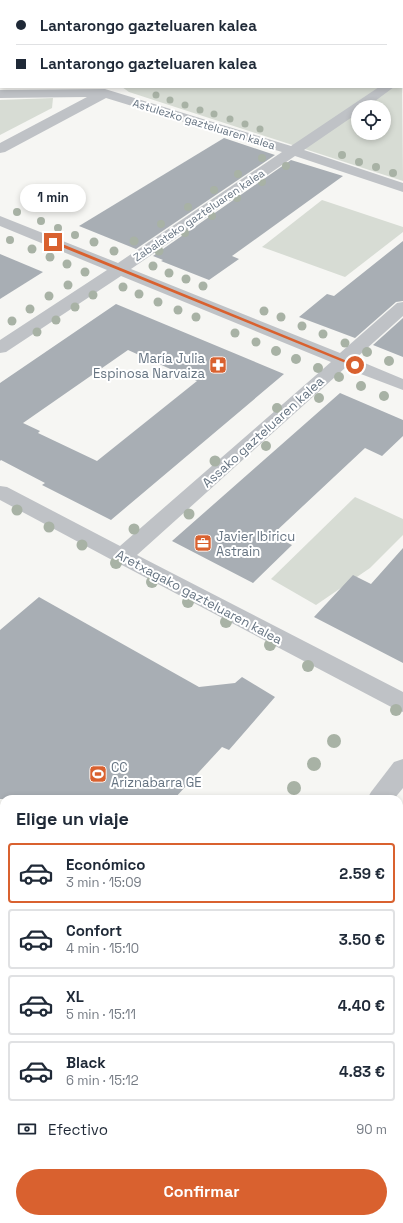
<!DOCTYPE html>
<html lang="es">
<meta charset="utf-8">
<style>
:root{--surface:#fff;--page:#f2f2f3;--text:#1f2937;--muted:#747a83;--line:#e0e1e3;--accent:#d9612f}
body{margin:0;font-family:"Space Grotesk",sans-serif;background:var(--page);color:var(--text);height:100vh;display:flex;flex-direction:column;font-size:15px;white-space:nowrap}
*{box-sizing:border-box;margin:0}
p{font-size:13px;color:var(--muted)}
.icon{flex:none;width:22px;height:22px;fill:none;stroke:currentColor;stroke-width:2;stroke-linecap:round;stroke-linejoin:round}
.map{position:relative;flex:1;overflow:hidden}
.sheet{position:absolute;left:0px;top:795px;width:403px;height:428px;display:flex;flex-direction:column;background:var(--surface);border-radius:12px 12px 0 0;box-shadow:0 2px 6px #0003}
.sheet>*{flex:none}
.hud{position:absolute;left:0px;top:0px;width:403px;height:88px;box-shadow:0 2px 6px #0003;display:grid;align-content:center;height:88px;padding:0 16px;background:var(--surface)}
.fabs{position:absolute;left:351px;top:100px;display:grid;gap:8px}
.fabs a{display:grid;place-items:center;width:40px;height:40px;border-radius:50%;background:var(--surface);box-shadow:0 2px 6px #0003;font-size:20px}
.end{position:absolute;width:18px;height:18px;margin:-9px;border:5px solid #d9612f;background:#fff;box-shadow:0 0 0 2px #fff}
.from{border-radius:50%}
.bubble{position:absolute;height:28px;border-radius:14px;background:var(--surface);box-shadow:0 2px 6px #0003;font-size:13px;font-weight:700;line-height:28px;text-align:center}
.hud b{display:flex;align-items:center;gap:14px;height:38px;font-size:15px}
.hud b+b{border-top:1px solid var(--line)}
.hud i{width:10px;height:10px;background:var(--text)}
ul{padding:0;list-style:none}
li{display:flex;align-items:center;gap:12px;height:60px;margin:0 8px 6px;padding:0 8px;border:2px solid var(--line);border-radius:4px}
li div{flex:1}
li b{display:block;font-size:15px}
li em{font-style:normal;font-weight:700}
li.active{border-color:var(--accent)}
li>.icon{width:36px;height:36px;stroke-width:1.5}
h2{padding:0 16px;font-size:18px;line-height:48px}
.pay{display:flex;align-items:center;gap:10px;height:44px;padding:0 16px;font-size:15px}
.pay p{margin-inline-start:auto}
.action{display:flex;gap:8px;margin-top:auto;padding:8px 16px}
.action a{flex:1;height:46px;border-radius:24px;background:var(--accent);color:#fff;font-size:16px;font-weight:700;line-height:46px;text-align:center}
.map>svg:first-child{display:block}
</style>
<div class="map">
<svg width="403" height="1223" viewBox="0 0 403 1223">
<rect width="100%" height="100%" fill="#f6f6f3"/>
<g fill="#d7dcd4" fill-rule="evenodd">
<path d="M402,83L403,181L129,92L122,87H402ZM358,107H384V133H358Z"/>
<path d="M53,98L52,108L0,135V100Z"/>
<path d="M322,200L403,227V232L345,277L262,247Z"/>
<path d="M355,497L403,519V535L370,568L316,605L271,579Z"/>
<path d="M403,860V987L399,993V866Z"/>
<path d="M139,1219H245L242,1223H136Z"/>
</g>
<g fill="#a8aeb4" fill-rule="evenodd">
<path d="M224,138L275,155L136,249L79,226Z"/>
<path d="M291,160L343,176L232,256L239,259L209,280L161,261L163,260L153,256Z"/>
<path d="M403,241V301L396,302L355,338L299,317L327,294L334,296Z"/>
<path d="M0,254L43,272L0,299Z"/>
<path d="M116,304L284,374L111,520L42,485L45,483L1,460L0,461V383ZM128,350L197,381L97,461L38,433L40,431L23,423Z"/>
<path d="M403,318V357L373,345Z"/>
<path d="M340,393L403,420V436L382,456L365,448L272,535L292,545L253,583L172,541Z"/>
<path d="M403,548V663L314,617L353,575L371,584Z"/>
<path d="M39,597L199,687L235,683L242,677L275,697L229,750L222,747L174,799H0V630Z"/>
</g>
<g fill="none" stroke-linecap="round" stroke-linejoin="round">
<g fill="#bfc2c6" fill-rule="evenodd">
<path d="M278,0H290L277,1Z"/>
<rect x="0" y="10" width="1" height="8"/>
<rect x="402" y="73" width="1" height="8"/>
<path d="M379,87H394L367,107H358V113L304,150L403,183V192L295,156L131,269L340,353L397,303L403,302V316L355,359L403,379V390L345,368L137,555L403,692V712L395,709L120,564L114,562L112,560L0,500V486L7,487L120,546L331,362L121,276L6,352L0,353V340L107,270L0,226V216L118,263L282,152L106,98L5,152L0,153V143L87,97L0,98V90L105,89L291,146Z"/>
<path d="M403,759V788L394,799H367L371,792L394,762Z"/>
<path d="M403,1018V1051L399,1052V1020Z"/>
<path d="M38,1219H72L71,1223H37Z"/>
<path d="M261,1219H295L294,1223H260Z"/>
</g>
</g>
<g fill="#a8b2a5">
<circle cx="156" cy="95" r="3.5"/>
<circle cx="170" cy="100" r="3.5"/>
<circle cx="185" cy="105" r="3.5"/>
<circle cx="200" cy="110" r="3.5"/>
<circle cx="214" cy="114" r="3.5"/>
<circle cx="230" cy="119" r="3.5"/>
<circle cx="245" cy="124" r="3.5"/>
<circle cx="260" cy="129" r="3.5"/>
<circle cx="342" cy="155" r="4"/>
<circle cx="262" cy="158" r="4"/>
<circle cx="359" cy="162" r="4"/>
<circle cx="286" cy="166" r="4"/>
<circle cx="376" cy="167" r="4"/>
<circle cx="393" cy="173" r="4"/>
<circle cx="238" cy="174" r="4"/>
<circle cx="262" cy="182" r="4"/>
<circle cx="214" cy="190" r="4"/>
<circle cx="237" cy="198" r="4"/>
<circle cx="188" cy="207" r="4"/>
<circle cx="17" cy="212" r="4"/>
<circle cx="212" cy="216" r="4"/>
<circle cx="41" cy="221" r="4"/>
<circle cx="161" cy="224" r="4"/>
<circle cx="58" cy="228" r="4"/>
<circle cx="185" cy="233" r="4"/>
<circle cx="75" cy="235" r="4"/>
<circle cx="10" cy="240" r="4"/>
<circle cx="134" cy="241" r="4.5"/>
<circle cx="94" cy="242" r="4.5"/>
<circle cx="32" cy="249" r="4.5"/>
<circle cx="114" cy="251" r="4.5"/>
<circle cx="159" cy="251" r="4.5"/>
<circle cx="50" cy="257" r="4.5"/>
<circle cx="67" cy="264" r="4.5"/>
<circle cx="153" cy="266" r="4.5"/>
<circle cx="85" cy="272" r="4.5"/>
<circle cx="169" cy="273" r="4.5"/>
<circle cx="186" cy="279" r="4.5"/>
<circle cx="68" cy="285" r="4.5"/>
<circle cx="203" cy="286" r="4.5"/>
<circle cx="123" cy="287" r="4.5"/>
<circle cx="139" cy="294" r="4.5"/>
<circle cx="93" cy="295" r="4.5"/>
<circle cx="49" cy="296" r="4.5"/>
<circle cx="158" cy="302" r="4.5"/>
<circle cx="75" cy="307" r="4.5"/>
<circle cx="30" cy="309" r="4.5"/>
<circle cx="178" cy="310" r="4.5"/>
<circle cx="264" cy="311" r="4.5"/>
<circle cx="196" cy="317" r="4.5"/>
<circle cx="281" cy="317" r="4.5"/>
<circle cx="56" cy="320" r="4.5"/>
<circle cx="12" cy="321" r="4.5"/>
<circle cx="302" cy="326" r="4.5"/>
<circle cx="37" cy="332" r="4.5"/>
<circle cx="235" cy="333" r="4.5"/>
<circle cx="323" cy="334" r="4.5"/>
<circle cx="256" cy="342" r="4.5"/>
<circle cx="345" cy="343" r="4.5"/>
<circle cx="276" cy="351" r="5"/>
<circle cx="367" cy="352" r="5"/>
<circle cx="296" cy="359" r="5"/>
<circle cx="389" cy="361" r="5"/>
<circle cx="318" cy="368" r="5"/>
<circle cx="339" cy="377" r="5"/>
<circle cx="361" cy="386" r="5"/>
<circle cx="384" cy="396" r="5"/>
<circle cx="319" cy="398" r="5"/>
<circle cx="277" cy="408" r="5"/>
<circle cx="266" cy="446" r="5"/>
<circle cx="215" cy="461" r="5.5"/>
<circle cx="17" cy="510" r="5.5"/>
<circle cx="189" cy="514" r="5.5"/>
<circle cx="49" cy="527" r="5.5"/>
<circle cx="134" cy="529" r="5.5"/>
<circle cx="82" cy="545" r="5.5"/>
<circle cx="116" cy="563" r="6"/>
<circle cx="152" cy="582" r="6"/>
<circle cx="188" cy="602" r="6"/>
<circle cx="226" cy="622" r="6"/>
<circle cx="270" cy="645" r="6"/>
<circle cx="308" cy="666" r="6"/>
<circle cx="396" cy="710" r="6"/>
<circle cx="334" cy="741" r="7"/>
<circle cx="314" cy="764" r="7"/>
<circle cx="294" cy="788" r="7"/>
</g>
<path fill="#d9612f" d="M52,241H55L357,365L353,366L52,243Z"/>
<defs>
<symbol id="pharmacy-square" viewBox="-11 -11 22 22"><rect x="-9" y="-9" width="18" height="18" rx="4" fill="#d9612f" stroke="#fff"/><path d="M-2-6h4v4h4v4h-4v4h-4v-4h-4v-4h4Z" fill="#fff"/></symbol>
<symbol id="office-square" viewBox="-11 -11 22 22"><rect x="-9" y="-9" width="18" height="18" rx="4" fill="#d9612f" stroke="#fff"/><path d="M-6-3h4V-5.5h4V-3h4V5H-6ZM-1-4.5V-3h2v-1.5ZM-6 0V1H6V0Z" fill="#fff"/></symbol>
<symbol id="stadium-square" viewBox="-11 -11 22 22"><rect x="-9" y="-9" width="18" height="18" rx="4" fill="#d9612f" stroke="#fff"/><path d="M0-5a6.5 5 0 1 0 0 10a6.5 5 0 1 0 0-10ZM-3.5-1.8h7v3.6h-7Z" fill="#fff"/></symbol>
</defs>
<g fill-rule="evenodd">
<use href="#pharmacy-square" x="208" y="355" width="20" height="20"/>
<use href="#office-square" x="193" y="533" width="20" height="20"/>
<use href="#stadium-square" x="88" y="764" width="20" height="20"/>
</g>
<g text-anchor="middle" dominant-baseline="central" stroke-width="4" stroke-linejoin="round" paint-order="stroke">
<g font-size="11" fill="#667482" stroke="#fff">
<text transform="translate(204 124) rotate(17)">Astulezko gazteluaren kalea</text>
<text transform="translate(199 215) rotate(-34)">Zabalateko gazteluaren kalea</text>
</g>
<g font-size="13" fill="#667482" stroke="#fff" text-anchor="start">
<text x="205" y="358" text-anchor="end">María Julia<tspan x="205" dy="15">Espinosa Narvaiza</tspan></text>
<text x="216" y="536">Javier Ibiricu<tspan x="216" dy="15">Astrain</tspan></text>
<text x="111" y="767">CC<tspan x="111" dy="15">Ariznabarra GE</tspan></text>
</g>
<g font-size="13" fill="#667482" stroke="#fff">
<text transform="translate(263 432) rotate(-42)">Assako gazteluaren kalea</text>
<text transform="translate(199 597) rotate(28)">Aretxagako gazteluaren kalea</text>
</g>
</g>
</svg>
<div class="fabs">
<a><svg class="icon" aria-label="locate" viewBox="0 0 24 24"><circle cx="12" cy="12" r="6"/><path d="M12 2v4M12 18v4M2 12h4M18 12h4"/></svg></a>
</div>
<i class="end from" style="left:355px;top:365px"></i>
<i class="end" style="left:53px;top:242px"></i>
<div class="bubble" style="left:20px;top:184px;width:66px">1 min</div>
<div class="hud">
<b><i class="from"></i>Lantarongo gazteluaren kalea</b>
<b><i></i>Lantarongo gazteluaren kalea</b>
</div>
<section class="sheet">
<h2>Elige un viaje</h2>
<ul>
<li class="active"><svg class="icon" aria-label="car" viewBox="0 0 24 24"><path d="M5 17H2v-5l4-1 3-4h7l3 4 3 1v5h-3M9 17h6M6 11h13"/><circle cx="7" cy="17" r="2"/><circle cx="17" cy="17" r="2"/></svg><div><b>Económico</b><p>3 min · 15:09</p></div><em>2.59 €</em></li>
<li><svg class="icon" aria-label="car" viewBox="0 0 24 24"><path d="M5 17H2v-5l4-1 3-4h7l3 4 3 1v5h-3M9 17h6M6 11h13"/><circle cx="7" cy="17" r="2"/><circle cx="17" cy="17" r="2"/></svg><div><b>Confort</b><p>4 min · 15:10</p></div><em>3.50 €</em></li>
<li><svg class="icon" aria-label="car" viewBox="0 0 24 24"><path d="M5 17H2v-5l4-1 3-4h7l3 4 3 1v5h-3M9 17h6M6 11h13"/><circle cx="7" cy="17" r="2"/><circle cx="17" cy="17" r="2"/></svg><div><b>XL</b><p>5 min · 15:11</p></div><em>4.40 €</em></li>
<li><svg class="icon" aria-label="car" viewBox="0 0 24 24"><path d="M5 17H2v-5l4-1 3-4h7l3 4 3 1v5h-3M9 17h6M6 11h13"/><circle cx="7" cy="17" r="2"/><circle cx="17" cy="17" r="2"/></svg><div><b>Black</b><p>6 min · 15:12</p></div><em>4.83 €</em></li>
</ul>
<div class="pay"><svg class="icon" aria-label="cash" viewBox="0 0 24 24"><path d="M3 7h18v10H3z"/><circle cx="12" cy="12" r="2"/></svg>Efectivo<p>90 m</p></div>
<div class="action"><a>Confirmar</a></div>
</section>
</div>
